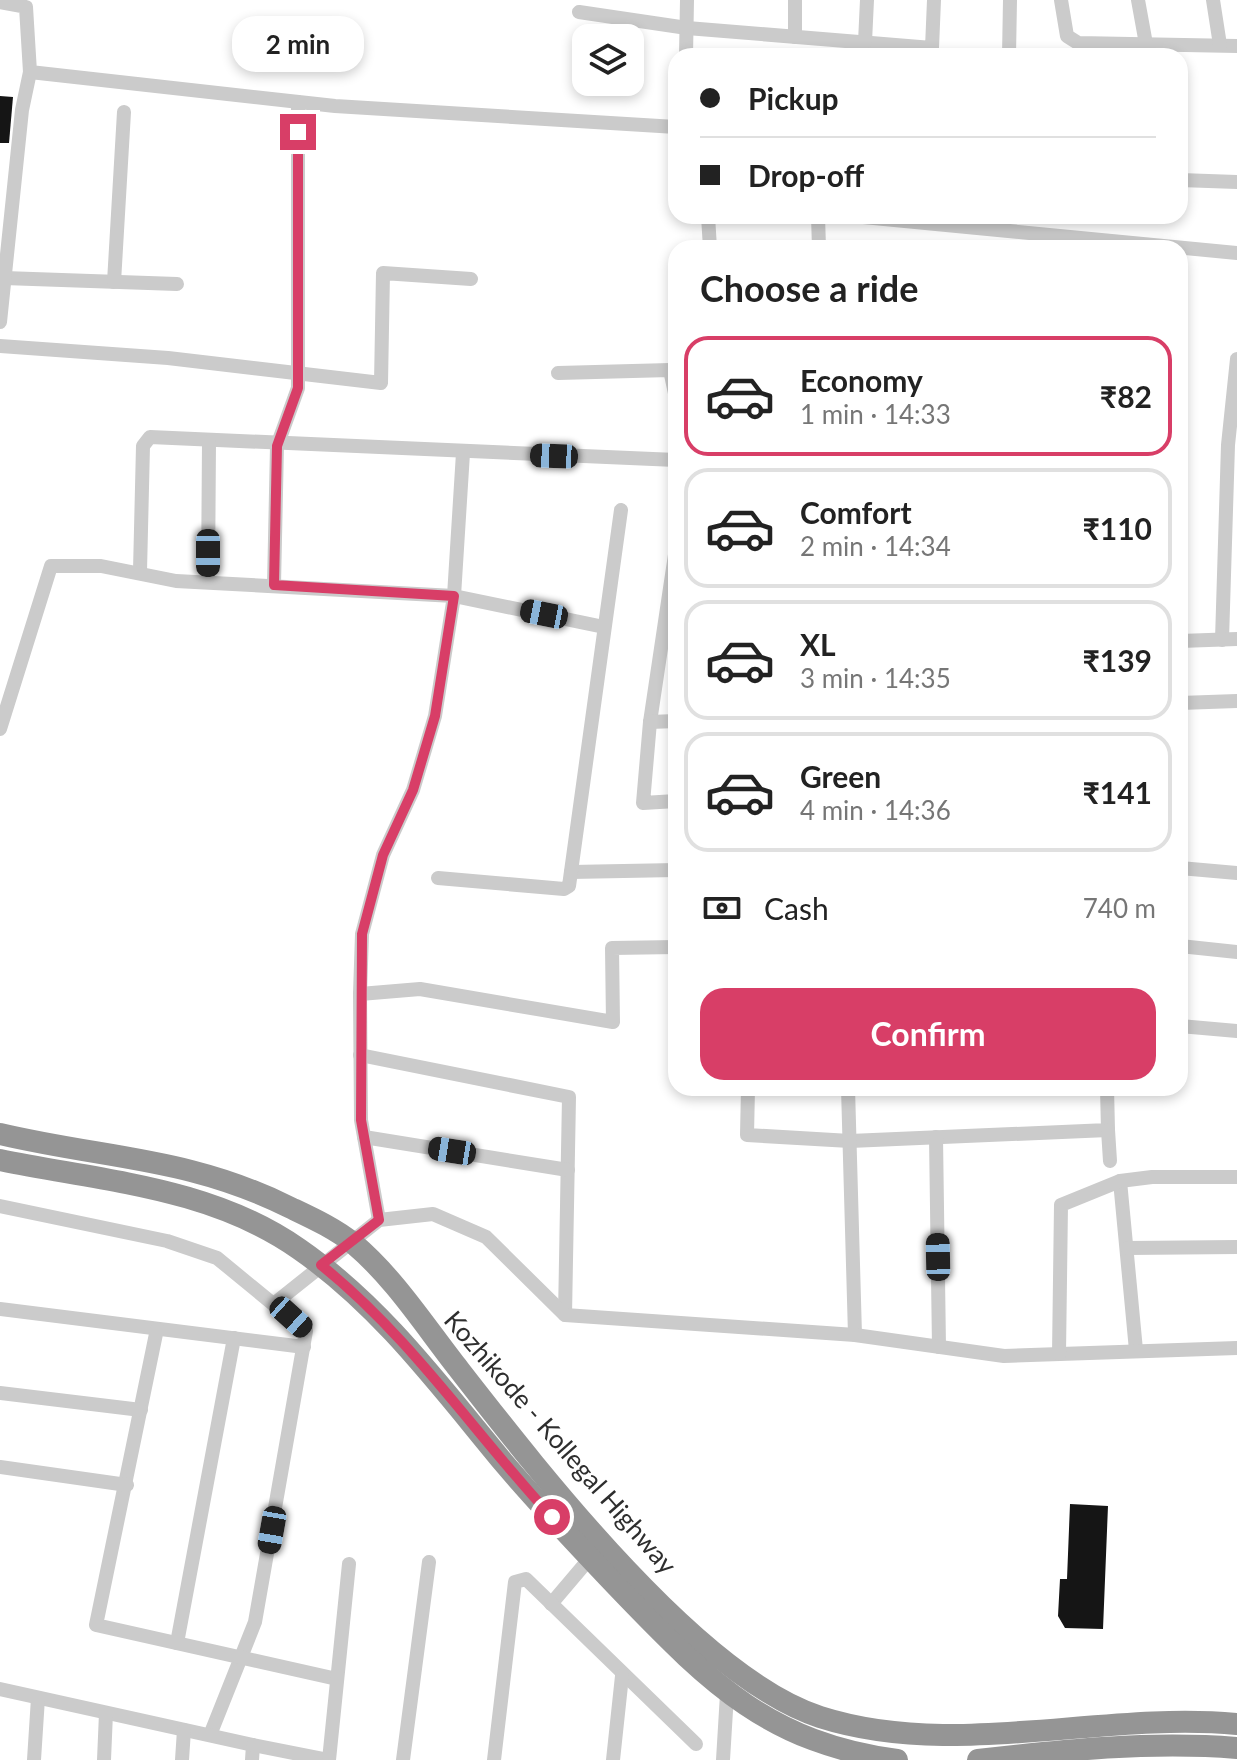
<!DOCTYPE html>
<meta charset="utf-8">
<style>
:root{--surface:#fff;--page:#f6f6f6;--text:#222;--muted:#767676;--line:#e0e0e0;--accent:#d83e67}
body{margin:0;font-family:Lato,sans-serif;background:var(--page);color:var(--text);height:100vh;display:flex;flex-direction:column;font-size:30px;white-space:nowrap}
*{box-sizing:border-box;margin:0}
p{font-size:26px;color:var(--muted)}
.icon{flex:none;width:44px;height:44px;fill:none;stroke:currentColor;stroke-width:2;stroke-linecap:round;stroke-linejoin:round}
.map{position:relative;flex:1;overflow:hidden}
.sheet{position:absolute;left:668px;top:240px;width:520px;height:856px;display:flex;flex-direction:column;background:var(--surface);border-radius:24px;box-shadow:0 4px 12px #0003}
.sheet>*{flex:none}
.banner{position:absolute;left:668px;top:48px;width:520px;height:176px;border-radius:24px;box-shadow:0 4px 12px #0003;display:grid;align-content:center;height:176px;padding:0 32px;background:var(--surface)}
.controls{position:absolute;left:572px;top:24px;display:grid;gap:16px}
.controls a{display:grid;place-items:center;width:72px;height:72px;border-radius:16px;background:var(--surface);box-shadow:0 4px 12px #0003;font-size:40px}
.end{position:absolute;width:36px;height:36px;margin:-18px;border:10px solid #d83e67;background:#fff;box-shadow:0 0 0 4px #fff}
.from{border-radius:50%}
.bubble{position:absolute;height:56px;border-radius:24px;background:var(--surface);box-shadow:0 4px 12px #0003;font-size:26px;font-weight:700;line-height:56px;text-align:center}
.car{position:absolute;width:24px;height:48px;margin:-24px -12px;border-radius:10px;box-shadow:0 0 6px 2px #0007;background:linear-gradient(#222 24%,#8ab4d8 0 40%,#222 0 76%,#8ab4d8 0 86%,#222 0)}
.banner b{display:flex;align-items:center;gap:28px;height:76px;font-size:30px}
.banner b+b{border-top:2px solid var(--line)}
.banner i{width:20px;height:20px;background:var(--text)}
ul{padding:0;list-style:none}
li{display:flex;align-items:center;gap:24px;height:120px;margin:0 16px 12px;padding:0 16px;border:4px solid var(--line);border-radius:24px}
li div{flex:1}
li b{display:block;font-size:30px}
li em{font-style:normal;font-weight:700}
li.active{border-color:var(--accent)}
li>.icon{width:72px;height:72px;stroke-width:1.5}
h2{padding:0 32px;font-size:36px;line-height:96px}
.pay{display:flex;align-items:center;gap:20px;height:88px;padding:0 32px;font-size:30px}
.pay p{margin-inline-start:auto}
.button{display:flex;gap:16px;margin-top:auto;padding:16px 32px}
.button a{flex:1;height:92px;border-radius:24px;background:var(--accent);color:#fff;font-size:32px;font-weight:700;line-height:92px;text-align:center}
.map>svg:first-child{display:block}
</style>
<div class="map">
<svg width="1237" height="1760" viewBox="0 0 1237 1760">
<rect width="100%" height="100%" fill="#fff"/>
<g fill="#151515">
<path d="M0,96L13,97L9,143H0Z"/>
<path d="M1070,1504L1108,1506L1103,1629L1065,1628L1058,1616L1060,1579H1067Z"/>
</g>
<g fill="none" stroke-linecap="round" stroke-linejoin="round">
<g stroke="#cbcbcb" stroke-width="14">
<path d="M1061,0L1067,36L1078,43L1237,46"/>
<path d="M1138,0L1146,44"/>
<path d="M1213,0L1220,45"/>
<path d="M0,2L26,7L30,72L335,106L676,127"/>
<path d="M579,12L687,28L932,48L934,0"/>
<path d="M795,37V0"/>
<path d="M865,42L867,0"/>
<path d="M686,56L687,0"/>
<path d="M1009,56L1010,0"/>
<path d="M1180,180L1237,182"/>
<path d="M708,216L710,248"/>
<path d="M818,216L819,248"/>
<path d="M853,216L1237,253"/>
<path d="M4,278L177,284"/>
<path d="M114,282L124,112"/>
<path d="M0,322L22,110L30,72"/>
<path d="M0,346L168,358L381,383L383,273L471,279"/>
<path d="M558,373L670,370L676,398"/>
<path d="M676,548L650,722L643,803L676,801"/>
<path d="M140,571L143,446L150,437L676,460"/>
<path d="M208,580L209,442"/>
<path d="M274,585L277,446L298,388V102"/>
<path d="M1222,640L1228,445L1237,359"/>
<path d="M1180,641L1237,639"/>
<path d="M1180,703L1237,701"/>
<path d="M650,722L676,721"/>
<path d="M0,729L51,566H101L176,581L454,596L604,627"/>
<path d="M1180,868L1237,873"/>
<path d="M571,872L676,870"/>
<path d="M438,878L564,889L569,886L621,510"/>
<path d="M1180,946L1237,952"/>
<path d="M360,994L362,934L383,855L413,790L435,716L454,596L463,453"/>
<path d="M1180,1026L1237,1031"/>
<path d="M360,1055L569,1097L565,1315"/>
<path d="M748,1088L747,1135L850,1141L1108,1130L1107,1088"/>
<path d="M848,1088L855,1335"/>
<path d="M1108,1130L1110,1161"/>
<path d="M364,1137L568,1170"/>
<path d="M936,1137L939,1347"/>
<path d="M1120,1181L1136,1350"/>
<path d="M0,1206L167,1241L217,1258L306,1331L255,1622L210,1735"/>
<path d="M379,1220L361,1120L360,994L420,989L613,1022L612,948L676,947"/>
<path d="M1128,1248L1237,1247"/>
<path d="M275,1303L379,1220L433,1214L486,1237L565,1315L855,1335L1004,1356L1237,1348"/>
<path d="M0,1309L304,1347"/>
<path d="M157,1329L96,1625L337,1679"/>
<path d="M1059,1354L1061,1205L1120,1181L1152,1177H1237"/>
<path d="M0,1393L141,1410"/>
<path d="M0,1467L127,1485"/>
<path d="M551,1604L590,1558"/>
<path d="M177,1643L234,1338"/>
<path d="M0,1689L253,1745L252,1760"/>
<path d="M253,1745L329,1760"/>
<path d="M34,1760L38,1698"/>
<path d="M104,1760L106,1713"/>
<path d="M182,1760L184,1730"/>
<path d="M329,1760L349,1564"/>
<path d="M403,1760L429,1562"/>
<path d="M494,1760L515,1582L526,1579L696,1744"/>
<path d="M613,1760L622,1676"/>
<path d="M723,1760L727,1694"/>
</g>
<g stroke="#959595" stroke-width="22">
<path d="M0,1134C106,1159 189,1157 291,1208C312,1218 336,1229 354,1244C393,1277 423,1323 454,1363C535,1467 696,1677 820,1717C955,1760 1099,1711 1237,1724"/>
<path d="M0,1160C102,1181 211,1187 299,1249C380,1305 440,1386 503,1462C542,1508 584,1552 626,1596C711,1684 770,1743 897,1760"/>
<path d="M978,1760C1064,1750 1150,1741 1237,1748"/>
</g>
</g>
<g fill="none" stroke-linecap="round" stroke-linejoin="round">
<path stroke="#d83e67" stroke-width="10" d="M298,132V388L277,446L274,585L454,596L435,716L413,790L383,855L362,934L361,1120L379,1220L321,1265C411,1337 475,1434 552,1517"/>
</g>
<g text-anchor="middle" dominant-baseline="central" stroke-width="8" stroke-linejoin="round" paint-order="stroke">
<g font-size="26" fill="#2e2e2e" stroke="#fff">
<text transform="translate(561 1442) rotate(49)">Kozhikode - Kollegal Highway</text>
</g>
</g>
</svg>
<div class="controls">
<a><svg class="icon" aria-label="layers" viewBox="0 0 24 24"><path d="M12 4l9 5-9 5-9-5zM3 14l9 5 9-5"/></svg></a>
</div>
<i class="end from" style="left:552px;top:1517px"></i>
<i class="end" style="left:298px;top:132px"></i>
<div class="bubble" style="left:232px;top:16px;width:132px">2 min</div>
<i class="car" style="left:554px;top:456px;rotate:272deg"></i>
<i class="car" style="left:208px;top:553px;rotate:180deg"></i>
<i class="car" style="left:544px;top:614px;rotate:281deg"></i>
<i class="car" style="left:452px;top:1151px;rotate:279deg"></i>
<i class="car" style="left:938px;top:1257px;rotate:359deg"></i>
<i class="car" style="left:291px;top:1317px;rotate:132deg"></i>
<i class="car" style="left:272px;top:1530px;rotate:190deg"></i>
<div class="banner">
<b><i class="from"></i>Pickup</b>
<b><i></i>Drop-off</b>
</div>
<section class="sheet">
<h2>Choose a ride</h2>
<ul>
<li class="active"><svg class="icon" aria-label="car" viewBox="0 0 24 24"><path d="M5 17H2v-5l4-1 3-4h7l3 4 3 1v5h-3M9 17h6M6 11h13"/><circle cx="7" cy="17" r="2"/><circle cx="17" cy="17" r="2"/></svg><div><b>Economy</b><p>1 min · 14:33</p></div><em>₹82</em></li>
<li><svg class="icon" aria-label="car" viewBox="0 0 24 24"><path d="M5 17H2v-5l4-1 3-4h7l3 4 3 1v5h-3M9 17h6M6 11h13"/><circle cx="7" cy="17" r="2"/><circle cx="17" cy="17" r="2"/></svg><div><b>Comfort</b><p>2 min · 14:34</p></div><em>₹110</em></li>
<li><svg class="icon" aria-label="car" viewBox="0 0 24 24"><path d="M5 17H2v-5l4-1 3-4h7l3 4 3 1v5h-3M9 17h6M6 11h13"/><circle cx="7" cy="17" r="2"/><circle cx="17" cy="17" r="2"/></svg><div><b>XL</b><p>3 min · 14:35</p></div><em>₹139</em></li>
<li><svg class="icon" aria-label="car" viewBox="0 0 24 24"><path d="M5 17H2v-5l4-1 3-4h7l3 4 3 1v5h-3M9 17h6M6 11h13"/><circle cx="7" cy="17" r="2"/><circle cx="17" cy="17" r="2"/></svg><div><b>Green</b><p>4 min · 14:36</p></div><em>₹141</em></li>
</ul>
<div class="pay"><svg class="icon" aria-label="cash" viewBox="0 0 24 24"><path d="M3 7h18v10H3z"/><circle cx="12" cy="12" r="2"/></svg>Cash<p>740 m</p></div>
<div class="button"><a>Confirm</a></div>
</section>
</div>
